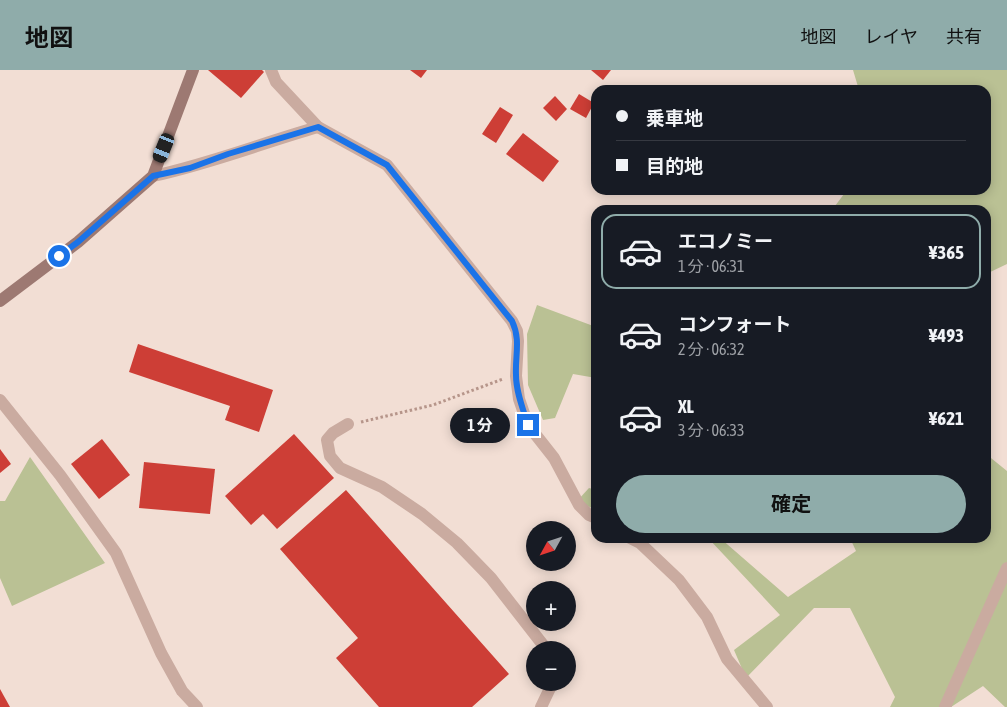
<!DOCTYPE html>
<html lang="ja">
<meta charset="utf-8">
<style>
:root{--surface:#171b24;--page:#20242c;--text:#f1f3f6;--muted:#9ea1a6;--line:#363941;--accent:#8facaa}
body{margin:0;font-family:"Asap Condensed","Noto Sans JP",sans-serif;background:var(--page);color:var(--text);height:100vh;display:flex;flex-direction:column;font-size:19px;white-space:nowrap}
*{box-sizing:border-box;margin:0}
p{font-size:16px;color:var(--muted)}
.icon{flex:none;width:28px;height:28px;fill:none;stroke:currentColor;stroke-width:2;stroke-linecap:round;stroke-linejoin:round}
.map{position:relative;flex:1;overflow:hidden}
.details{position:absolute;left:591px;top:135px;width:400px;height:338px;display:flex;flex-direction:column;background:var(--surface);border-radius:15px;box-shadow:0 2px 12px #0003}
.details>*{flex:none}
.banner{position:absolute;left:591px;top:15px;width:400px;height:110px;border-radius:15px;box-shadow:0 2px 12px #0003;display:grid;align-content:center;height:110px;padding:0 25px;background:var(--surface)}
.needle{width:32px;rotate:230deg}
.buttons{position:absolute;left:526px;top:451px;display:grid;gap:10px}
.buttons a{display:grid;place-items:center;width:50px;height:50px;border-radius:50%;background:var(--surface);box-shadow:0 2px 12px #0003;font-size:25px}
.end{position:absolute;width:22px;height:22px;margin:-11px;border:6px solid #1a73e8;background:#fff;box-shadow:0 0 0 2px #fff}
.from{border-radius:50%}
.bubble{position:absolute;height:35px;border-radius:18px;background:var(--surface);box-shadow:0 2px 12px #0003;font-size:16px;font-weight:700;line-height:35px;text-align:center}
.car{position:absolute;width:15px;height:30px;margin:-15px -8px;border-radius:6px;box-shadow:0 0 4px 1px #0007;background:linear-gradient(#222 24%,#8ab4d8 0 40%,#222 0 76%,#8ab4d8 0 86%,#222 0)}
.banner b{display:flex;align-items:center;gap:18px;height:48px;font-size:19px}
.banner b+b{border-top:1px solid var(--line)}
.banner i{width:12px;height:12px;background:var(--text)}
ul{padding:9px 0 0;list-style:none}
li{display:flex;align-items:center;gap:15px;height:75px;margin:0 10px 8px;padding:0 15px;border:2px solid transparent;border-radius:15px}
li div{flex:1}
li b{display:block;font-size:19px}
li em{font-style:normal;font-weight:700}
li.current{border-color:var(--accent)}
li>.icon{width:45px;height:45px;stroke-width:1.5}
.cta{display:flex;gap:10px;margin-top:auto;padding:10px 25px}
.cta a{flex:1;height:58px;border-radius:30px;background:var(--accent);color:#111;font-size:20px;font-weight:700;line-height:58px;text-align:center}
header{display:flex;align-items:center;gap:30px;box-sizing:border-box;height:70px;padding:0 25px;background:var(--accent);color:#111}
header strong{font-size:24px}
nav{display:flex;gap:28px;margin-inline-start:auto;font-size:18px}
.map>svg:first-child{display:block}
</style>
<header>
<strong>地図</strong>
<nav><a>地図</a><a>レイヤ</a><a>共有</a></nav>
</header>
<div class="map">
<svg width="1007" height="637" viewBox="0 0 1007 637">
<rect width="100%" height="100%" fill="#f2ded4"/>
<g fill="#bac194">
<path d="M853,0H1007V194L986,204V140H832L847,120H986V20H859Z"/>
<path d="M537,235L596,257V308L573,304L555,348L543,350L528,315L527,264Z"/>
<path d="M986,384L1007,401V637H1005L983,616L951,637H890L895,627L850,538H814L746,608L734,580L780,545L709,469L704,468H720L788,527L856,481L850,468H986Z"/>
<path d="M30,387L105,493L12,536L0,508V431H5Z"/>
<path d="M589,418L596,420V440L577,431Z"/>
</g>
<g fill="#cd3e36">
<path d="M208,0H262L264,2L241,28Z"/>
<path d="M410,0H427L421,8Z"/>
<path d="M591,0H611L603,10Z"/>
<path d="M579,24L594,33L586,48L570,39Z"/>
<path d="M555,26L567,39L556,51L543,38Z"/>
<path d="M500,37L513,45L496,73L482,64Z"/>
<path d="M523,63L559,91L543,112L506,84Z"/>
<path d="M138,274L273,320L259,362L225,350L230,336L129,302Z"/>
<path d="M294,364L334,408L277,459L263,444L251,455L225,426Z"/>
<path d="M102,369L130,405L99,429L71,394Z"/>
<path d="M0,379L11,394L0,403Z"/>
<path d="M144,392L215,399L210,444L139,438Z"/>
<path d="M346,420L509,604L472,637H379L336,588L358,568L280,479Z"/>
<path d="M0,619L10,637H0Z"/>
</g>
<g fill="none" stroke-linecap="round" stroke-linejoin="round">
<path stroke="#b6958a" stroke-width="3" stroke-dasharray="2.5 2.5" stroke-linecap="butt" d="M361,352L433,335L503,309"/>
<g stroke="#caaba0" stroke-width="12">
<path d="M271,0L276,12L318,57L387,95L512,251L517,261L518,271L516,306L519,329L528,355L554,388L579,435L589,445L596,448"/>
<path d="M153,106C209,94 262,73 318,57"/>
<path d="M0,330L60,405L116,483L161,583L182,621L197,637"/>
<path d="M348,354L333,363L327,370L330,386L340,398L382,417L422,444L457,473L491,508L547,580"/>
<path d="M630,468L640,473L679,510L707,547L727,589L767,637"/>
<path d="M541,637L553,612"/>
<path d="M945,637L1007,498"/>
</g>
<path stroke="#9d7972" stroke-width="12" d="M0,231L78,172L153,106L193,0"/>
</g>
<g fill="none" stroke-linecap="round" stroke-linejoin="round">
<path stroke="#1a73e8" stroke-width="6" d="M59,186L78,172L153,106L190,98L228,84L318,57L387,95L512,251C521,270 515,285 516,305C516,322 523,339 528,355"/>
</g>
</svg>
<div class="buttons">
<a><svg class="needle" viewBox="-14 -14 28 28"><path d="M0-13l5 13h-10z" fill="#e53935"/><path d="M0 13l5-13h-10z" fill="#9ea1a6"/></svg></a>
<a>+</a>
<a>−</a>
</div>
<i class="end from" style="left:59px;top:186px"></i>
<i class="end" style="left:528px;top:355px"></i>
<div class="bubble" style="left:450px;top:338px;width:60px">1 分</div>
<i class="car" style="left:164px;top:78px;rotate:202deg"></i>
<div class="banner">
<b><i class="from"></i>乗車地</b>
<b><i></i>目的地</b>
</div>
<section class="details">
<ul>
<li class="current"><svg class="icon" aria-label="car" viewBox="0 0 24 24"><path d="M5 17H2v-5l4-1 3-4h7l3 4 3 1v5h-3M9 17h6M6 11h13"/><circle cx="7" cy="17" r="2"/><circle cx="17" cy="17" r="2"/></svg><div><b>エコノミー</b><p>1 分 · 06:31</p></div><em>¥365</em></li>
<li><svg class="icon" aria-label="car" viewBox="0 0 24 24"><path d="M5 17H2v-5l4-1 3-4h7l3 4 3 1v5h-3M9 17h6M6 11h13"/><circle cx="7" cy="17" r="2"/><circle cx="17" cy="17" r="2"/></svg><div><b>コンフォート</b><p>2 分 · 06:32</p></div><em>¥493</em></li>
<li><svg class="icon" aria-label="car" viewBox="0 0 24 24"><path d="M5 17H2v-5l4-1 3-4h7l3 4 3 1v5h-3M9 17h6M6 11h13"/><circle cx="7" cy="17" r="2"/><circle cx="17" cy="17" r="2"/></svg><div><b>XL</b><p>3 分 · 06:33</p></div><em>¥621</em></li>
</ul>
<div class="cta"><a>確定</a></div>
</section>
</div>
